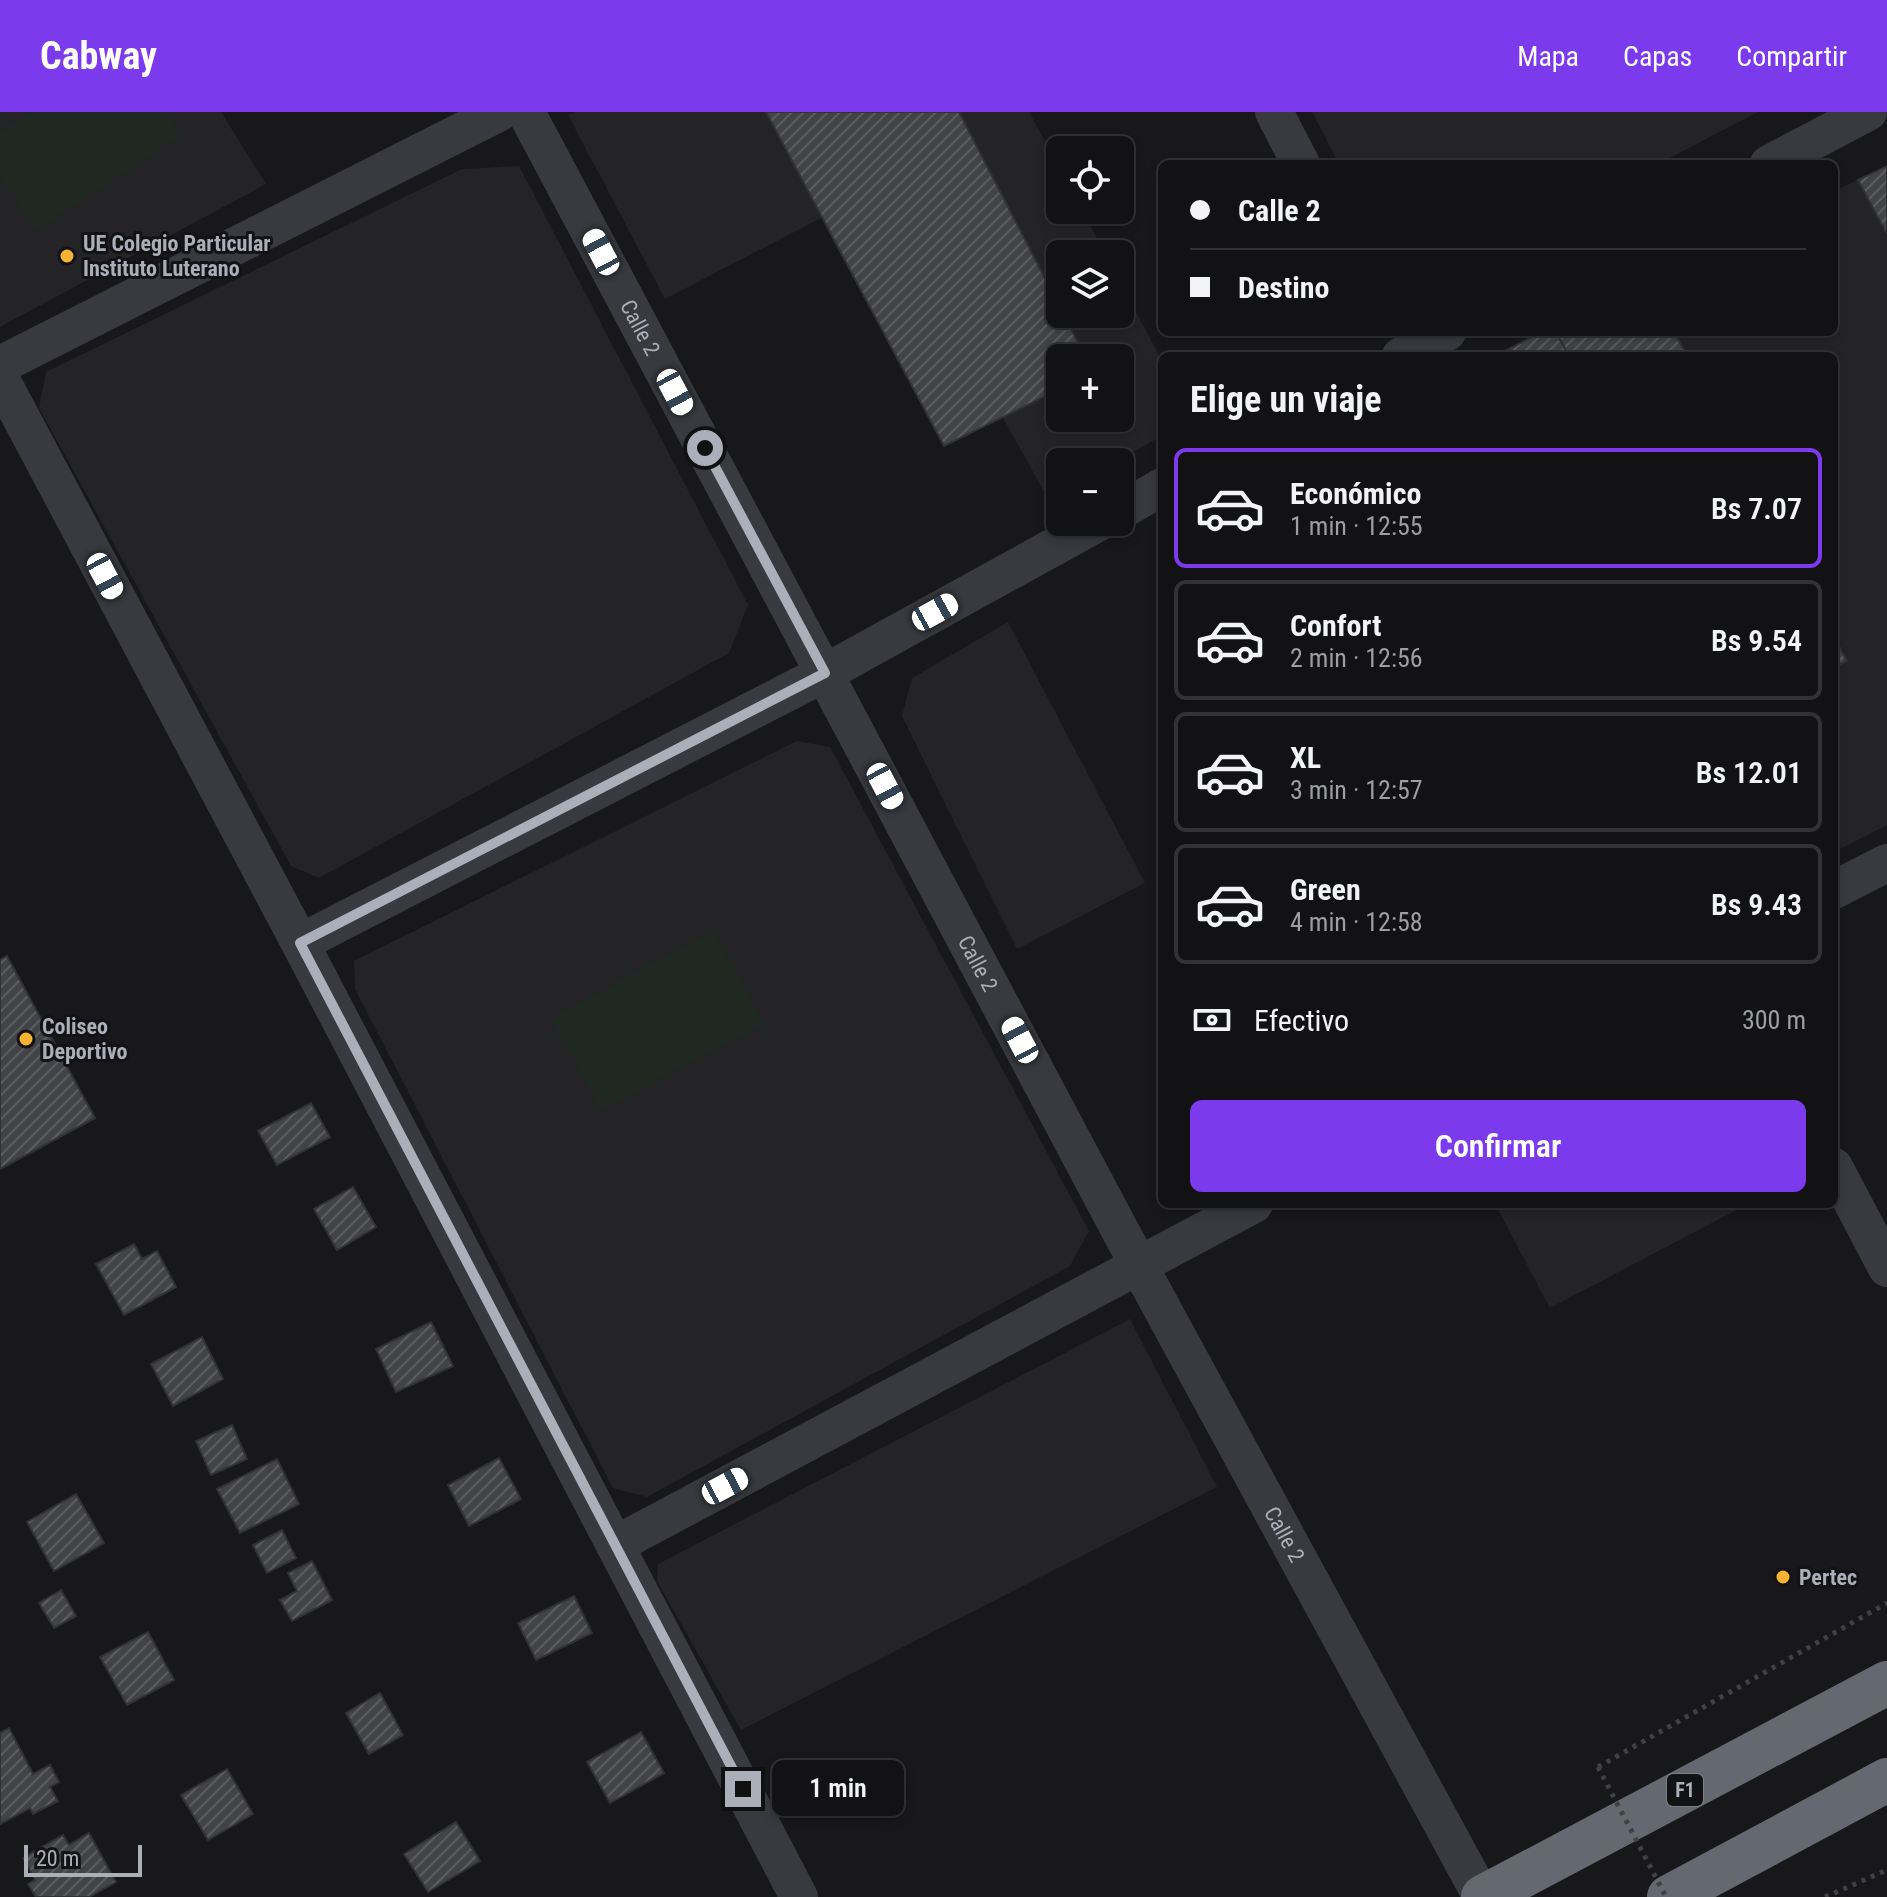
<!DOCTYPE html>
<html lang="es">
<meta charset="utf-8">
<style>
:root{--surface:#121214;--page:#1f2022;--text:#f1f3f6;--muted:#9c9ea0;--line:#313234;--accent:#7c3aed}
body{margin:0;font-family:"Roboto Condensed",sans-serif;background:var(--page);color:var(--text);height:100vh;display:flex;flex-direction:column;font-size:30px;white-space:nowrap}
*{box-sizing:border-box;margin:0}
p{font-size:26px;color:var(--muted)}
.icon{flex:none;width:44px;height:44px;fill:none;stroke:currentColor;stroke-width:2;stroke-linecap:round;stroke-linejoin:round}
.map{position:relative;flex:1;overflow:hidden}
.details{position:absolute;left:1158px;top:240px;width:680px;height:856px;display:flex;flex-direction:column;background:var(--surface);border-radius:12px;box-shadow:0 4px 12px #0003,0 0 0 2px var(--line)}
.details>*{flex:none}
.banner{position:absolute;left:1158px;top:48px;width:680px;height:176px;border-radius:12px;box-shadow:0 4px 12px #0003,0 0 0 2px var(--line);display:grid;align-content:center;height:176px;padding:0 32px;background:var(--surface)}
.tools{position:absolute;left:1046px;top:24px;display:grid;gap:16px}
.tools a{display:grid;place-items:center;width:88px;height:88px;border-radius:12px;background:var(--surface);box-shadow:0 4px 12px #0003,0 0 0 2px var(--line);font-size:40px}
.scale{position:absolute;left:24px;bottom:20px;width:118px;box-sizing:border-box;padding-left:8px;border:4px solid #aaafba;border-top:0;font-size:22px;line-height:28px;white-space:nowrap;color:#aaafba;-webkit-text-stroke:6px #131315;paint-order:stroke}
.end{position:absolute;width:36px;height:36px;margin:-18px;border:10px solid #aaafba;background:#111;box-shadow:0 0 0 4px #111}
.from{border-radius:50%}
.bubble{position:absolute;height:56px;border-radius:12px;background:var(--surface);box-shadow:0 4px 12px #0003,0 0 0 2px var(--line);font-size:26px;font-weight:600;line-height:56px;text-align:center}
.car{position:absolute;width:24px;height:48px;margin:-24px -12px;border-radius:10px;box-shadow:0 0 6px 2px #0007;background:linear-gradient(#fff 24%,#345 0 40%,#fff 0 76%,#345 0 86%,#fff 0)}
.banner b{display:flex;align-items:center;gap:28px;height:76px;font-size:30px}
.banner b+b{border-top:2px solid var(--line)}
.banner i{width:20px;height:20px;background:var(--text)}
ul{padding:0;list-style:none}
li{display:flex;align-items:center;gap:24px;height:120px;margin:0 16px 12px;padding:0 16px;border:4px solid var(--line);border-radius:12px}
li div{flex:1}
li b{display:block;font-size:30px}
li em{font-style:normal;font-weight:600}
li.current{border-color:var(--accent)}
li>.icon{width:72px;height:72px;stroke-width:1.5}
h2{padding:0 32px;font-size:36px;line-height:96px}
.pay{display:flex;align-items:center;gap:20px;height:88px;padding:0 32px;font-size:30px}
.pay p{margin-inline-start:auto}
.cta{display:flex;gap:16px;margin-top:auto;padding:16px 32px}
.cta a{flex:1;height:92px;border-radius:12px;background:var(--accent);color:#fff;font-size:32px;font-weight:600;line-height:92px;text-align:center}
header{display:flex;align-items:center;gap:48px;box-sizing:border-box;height:112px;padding:0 40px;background:var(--accent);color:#fff}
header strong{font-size:38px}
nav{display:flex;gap:44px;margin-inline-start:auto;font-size:28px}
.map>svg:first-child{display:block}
</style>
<header>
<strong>Cabway</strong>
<nav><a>Mapa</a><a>Capas</a><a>Compartir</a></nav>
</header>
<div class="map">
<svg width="1887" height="1785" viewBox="0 0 1887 1785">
<defs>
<pattern id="building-hatch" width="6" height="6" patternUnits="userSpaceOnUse" patternTransform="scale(2)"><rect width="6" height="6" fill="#424347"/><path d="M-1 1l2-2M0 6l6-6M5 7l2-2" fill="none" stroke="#5b5c5f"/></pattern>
</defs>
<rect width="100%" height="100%" fill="#18181a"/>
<g fill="#242427" fill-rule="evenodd">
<path d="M0,0H221L266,72L0,215Z"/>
<path d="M575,0H1029L1060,57V98H1082L1105,142H1060V202H1120V170L1162,249V324L1114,350H1060V378L1047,385L1002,304L944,334L821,106L665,187L568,3ZM1060,246H1120V306H1060Z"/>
<path d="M1312,0H1758L1658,52H1339Z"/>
<path d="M519,54L748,493L729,541L319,766L291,754L39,296L46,260L462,57Z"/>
<path d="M1887,54V713L1834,740V244H1495L1542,220H1834V79Z"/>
<path d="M1008,510L1145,771L1017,837L902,604L912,566Z"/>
<path d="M797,629L830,635L1089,1119L1070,1154L647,1385L613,1376L355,877L354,849Z"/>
<path d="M1495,1092H1748L1550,1196Z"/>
<path d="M1130,1207L1217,1375L741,1618L657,1469L658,1452Z"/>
</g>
<g fill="#1f2821">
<path d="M31,0H165L181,24L36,118L0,63V20Z"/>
<path d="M713,819L763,912L601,998L551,906Z"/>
</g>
<g fill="url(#building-hatch)" stroke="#323236" stroke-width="2">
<path d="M766,0H959L1086,246H1060V277L944,334Z"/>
<path d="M1887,54V122L1858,68Z"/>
<path d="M1542,220H1556L1569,244H1495Z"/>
<path d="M1556,220H1674L1687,244H1569Z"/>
<path d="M1834,525L1847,549L1834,556Z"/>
<path d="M7,844L95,1006L0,1057V848Z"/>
<path d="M311,991L330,1025L277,1053L258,1019Z"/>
<path d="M353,1075L376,1115L337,1138L314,1097Z"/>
<path d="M134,1132L142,1147L157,1139L176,1175L124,1203L96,1152Z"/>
<path d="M431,1210L453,1254L396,1280L376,1237Z"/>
<path d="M202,1225L223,1267L173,1294L151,1252Z"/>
<path d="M232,1313L247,1347L211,1363L196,1329Z"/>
<path d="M499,1346L521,1387L469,1414L448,1373Z"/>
<path d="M277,1347L299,1392L240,1421L217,1377Z"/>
<path d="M76,1382L104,1431L54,1459L27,1410Z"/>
<path d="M282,1418L296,1446L267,1461L253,1433Z"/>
<path d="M312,1449L332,1488L292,1509L280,1488L297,1479L288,1461Z"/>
<path d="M61,1478L76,1504L54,1516L39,1491Z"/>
<path d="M574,1484L592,1521L536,1548L518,1511Z"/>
<path d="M148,1520L174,1568L127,1593L100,1545Z"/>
<path d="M380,1581L403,1623L369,1642L346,1601Z"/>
<path d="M9,1616L33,1662L50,1653L59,1670L50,1675L58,1689L33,1702L30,1696L0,1712V1621Z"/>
<path d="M641,1620L664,1661L610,1691L587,1650Z"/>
<path d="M227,1657L253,1702L208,1728L181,1683Z"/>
<path d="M456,1710L480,1749L428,1780L404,1742Z"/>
<path d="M89,1721L116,1770L89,1785H36L28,1772L35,1768L23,1746L63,1723L69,1733Z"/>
</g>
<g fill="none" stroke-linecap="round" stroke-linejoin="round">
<g stroke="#3f4146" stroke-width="5" stroke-dasharray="4 6" stroke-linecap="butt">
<path d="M1598,1655L1887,1491"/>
<path d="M1825,1785L1887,1758"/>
</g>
<g stroke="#393a3f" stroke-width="38">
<path id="s1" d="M526,0L1139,1154L1482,1785"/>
<path d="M1274,0L1301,52"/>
<path d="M1769,52L1868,0"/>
<path d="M1401,244L1447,220"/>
<path d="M0,253L500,0"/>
<path d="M0,266L300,831L799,1785"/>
<path d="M1120,399L1162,375"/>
<path d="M1834,778L1887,751"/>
<path d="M300,831L825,561L1099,410"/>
<path d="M1834,1055L1887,1156"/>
<path d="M615,1433L1254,1092"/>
</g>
<g stroke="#646870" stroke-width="44">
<path d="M1483,1785L1887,1571"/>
<path d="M1669,1785L1887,1668"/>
</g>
<path stroke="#3f4146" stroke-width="5" stroke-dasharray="4 6" stroke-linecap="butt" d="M1598,1655L1666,1785"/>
</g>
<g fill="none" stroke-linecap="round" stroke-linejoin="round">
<path stroke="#aaafba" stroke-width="10" d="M705,336L825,561L300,831L743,1677"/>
</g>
<g fill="#f8b332" stroke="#131315" stroke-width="3">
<circle cx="67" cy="144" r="8"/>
<circle cx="26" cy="927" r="8"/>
<circle cx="1783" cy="1465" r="8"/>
</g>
<g text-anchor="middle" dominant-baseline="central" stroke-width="6" stroke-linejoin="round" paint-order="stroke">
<rect fill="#131315" stroke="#7d8088" stroke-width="2" x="1667" y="1662" width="36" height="32" rx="6"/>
<g font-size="20" font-weight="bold" fill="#aaafba">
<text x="1685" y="1678">F1</text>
</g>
<g font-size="22" font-weight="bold" fill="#aaafba" stroke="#131315" text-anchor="start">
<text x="83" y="131">UE Colegio Particular<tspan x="83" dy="25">Instituto Luterano</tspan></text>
<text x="42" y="914">Coliseo<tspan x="42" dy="25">Deportivo</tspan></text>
<text x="1799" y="1465">Pertec</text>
</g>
<g font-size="22" fill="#aaafba" stroke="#131315">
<text stroke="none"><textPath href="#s1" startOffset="244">Calle 2</textPath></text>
<text stroke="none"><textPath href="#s1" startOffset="964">Calle 2</textPath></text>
<text stroke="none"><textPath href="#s1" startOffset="1612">Calle 2</textPath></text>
</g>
</g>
</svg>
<div class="tools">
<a><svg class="icon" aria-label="locate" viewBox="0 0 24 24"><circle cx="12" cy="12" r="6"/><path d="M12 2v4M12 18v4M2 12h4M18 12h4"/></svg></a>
<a><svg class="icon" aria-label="layers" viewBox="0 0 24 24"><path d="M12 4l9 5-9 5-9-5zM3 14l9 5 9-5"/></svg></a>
<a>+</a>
<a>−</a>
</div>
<div class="scale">20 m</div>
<i class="end from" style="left:705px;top:336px"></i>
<i class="end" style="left:743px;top:1677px"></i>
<div class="bubble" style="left:772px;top:1648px;width:132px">1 min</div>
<i class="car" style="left:601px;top:140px;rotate:332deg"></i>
<i class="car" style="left:675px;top:280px;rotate:152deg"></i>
<i class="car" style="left:105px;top:464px;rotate:152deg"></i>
<i class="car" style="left:935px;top:500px;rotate:61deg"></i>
<i class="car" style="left:885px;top:674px;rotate:152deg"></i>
<i class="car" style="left:1020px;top:928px;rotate:332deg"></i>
<i class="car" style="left:725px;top:1374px;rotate:62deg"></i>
<div class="banner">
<b><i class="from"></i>Calle 2</b>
<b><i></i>Destino</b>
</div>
<section class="details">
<h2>Elige un viaje</h2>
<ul>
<li class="current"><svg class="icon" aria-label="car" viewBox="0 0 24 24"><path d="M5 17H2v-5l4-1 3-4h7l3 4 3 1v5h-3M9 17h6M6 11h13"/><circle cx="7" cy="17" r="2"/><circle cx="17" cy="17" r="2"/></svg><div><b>Económico</b><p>1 min · 12:55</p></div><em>Bs 7.07</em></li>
<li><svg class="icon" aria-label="car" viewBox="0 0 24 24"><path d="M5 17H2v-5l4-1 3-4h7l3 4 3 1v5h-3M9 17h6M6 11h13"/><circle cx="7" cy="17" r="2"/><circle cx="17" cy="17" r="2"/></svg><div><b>Confort</b><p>2 min · 12:56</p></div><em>Bs 9.54</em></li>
<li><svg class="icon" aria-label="car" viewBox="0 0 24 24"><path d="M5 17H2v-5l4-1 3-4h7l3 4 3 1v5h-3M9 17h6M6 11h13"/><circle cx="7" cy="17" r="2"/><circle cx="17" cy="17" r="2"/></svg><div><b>XL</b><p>3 min · 12:57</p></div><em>Bs 12.01</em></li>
<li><svg class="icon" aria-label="car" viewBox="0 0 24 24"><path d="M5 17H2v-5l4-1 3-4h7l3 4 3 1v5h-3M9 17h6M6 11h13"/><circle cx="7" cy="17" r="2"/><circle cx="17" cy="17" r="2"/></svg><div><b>Green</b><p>4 min · 12:58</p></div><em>Bs 9.43</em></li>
</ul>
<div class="pay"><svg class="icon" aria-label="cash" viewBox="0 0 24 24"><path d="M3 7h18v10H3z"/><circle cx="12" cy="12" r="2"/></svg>Efectivo<p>300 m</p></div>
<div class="cta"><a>Confirmar</a></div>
</section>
</div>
